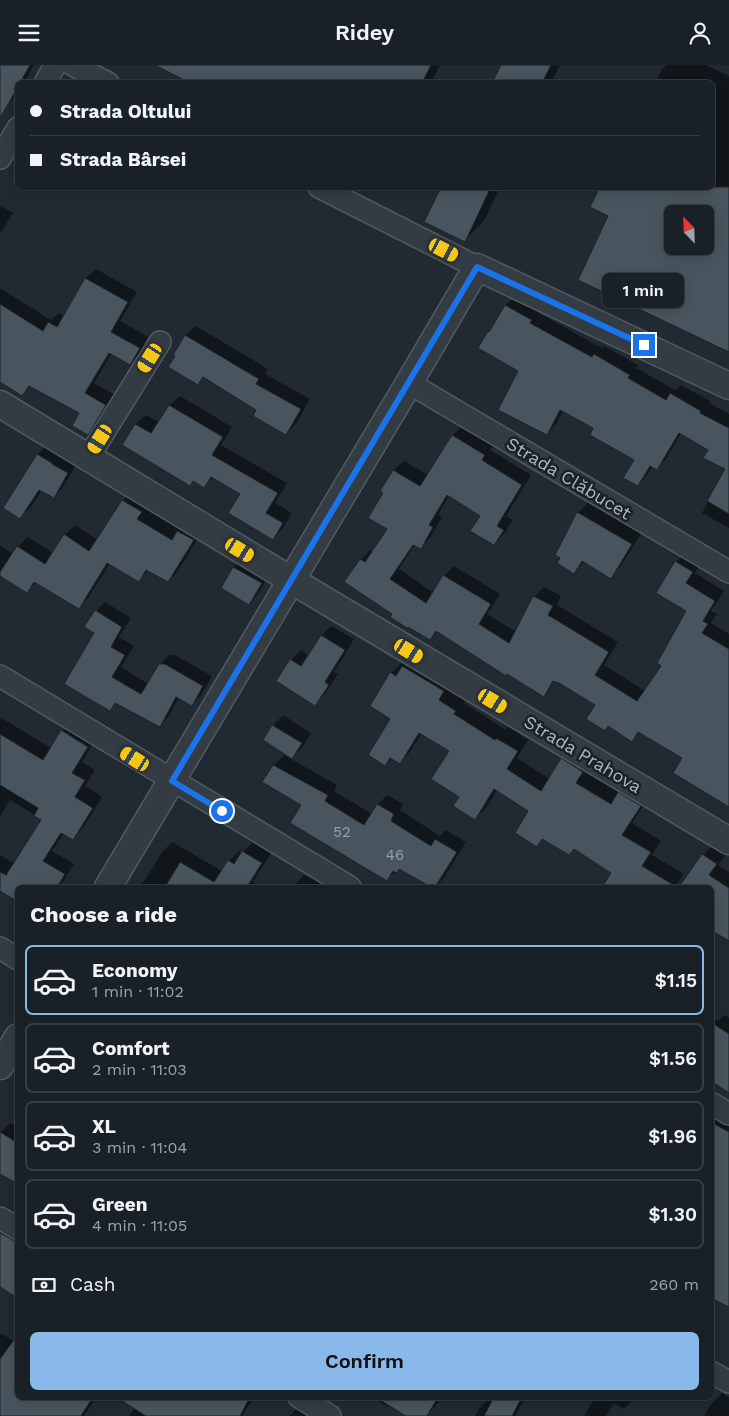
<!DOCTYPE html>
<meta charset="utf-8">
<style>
:root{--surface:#192026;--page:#262d32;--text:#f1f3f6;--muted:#9fa3a7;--line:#373e43;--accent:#89b9ea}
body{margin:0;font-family:"Work Sans",sans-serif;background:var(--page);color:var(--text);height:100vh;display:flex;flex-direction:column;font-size:19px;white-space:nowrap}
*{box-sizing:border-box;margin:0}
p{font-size:16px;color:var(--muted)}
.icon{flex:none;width:28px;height:28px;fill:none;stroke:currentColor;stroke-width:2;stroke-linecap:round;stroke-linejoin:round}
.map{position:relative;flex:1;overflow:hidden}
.drawer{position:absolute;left:15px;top:820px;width:699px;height:515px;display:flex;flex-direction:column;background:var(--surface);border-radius:8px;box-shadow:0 2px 12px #0003,0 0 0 1px var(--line)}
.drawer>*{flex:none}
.top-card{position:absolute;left:15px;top:15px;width:700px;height:110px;border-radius:8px;box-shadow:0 2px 12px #0003,0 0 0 1px var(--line);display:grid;align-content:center;height:110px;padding:0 15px;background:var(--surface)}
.needle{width:32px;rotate:337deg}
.fabs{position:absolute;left:664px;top:140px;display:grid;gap:10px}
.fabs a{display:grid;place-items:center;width:50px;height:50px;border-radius:8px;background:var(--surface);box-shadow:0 2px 12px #0003,0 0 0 1px var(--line);font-size:25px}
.end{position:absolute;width:22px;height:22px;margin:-11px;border:6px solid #1a73e8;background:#fff;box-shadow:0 0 0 2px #fff}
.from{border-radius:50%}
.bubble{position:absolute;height:35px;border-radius:8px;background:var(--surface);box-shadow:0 2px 12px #0003,0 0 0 1px var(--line);font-size:16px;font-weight:600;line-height:35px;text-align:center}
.car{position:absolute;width:15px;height:30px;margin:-15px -8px;border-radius:6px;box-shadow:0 0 4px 1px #0007;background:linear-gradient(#f5c518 24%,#345 0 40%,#f5c518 0 76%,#345 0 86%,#f5c518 0)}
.top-card b{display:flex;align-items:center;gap:18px;height:48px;font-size:19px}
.top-card b+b{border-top:1px solid var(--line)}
.top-card i{width:12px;height:12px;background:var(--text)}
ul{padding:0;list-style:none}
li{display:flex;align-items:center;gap:15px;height:70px;margin:0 10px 8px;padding:0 5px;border:2px solid var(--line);border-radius:8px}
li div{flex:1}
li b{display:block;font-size:19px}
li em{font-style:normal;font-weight:600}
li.current{border-color:var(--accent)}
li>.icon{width:45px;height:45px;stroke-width:1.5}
h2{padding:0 15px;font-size:22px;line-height:60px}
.pay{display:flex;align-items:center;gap:12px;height:55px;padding:0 15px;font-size:19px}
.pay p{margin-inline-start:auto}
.action{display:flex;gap:10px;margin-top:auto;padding:10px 15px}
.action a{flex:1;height:58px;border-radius:8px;background:var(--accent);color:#111;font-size:20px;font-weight:600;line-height:58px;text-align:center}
header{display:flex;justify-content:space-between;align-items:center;height:65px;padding:0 15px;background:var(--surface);font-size:22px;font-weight:600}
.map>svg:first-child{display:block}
</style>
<header><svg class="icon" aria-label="menu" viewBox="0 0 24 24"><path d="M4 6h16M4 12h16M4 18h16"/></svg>Ridey<svg class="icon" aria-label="person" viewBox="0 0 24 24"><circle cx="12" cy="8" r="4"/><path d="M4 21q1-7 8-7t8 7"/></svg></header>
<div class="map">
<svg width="729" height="1351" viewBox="0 0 729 1351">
<rect width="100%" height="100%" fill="#212a32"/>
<g fill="#0007" fill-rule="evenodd">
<path d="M0,0H34L24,18H18V29L5,42L0,40Z"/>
<path d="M157,0H440L431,18H193Z"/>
<path d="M502,0H560L551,18H494Z"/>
<path d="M666,0H706L729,11V286L610,151L712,122V18H655L661,6ZM672,149H705V181H672Z"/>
<path d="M443,122H500L484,156L465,175Z"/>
<path d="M0,140L13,148L0,169Z"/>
<path d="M96,204L137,227L120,256L148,272L140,288L130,298L112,288L94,318L115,330L97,359L87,369L81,348L31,321L22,329L0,280V223L51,255L59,248L64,251L86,213Z"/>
<path d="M515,231L540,246L539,248L602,283L604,281L638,300L636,303L675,325L681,320L710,336L709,338L729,349V463L702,448L726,404L709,384L681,368L666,394L657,403L653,401L647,410L638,420L636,394L595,363L563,346L556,359L546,369L520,306L480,283L506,240Z"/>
<path d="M196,261L268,304L265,309L310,334L296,359L286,369L258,344L205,311L198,318L174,289L186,270Z"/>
<path d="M180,331L232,362L221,380L287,418L275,438L292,448L283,463L273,473L242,429L213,412L204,422L194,416L190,420L124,380L136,359L146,350L159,357L170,340Z"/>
<path d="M462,361L494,380L490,385L531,410L506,451L513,455L504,469L494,479L481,450L449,430L438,450L442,452L430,473L421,482L415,479L399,504L434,528L444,511L454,501L500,529L487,549L516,567L534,532L544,522L561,531L557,540L618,577L604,600L645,626L663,600L688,546L676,497L686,487L702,497L695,508L724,526L711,546L717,549L711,558L729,569V740L683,692L640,666L631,675L609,660L605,664L597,640L556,616L543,630L438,566L430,573L394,549L361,495L370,485L373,487L388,463L385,427L382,426L394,405L404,396L428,410L453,370ZM556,610L558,611L552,621H549Z"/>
<path d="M48,379L77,398L63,422L53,432L42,425L30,443L20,452L5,442L38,389Z"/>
<path d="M133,425L151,437L146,444L180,465L188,457L203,465L178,506L168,516L149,505L139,515L110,498L88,533L78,543L36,517L27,526L0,509V481L13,489L18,481L28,472L53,488L65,470L75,460L98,475L123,435Z"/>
<path d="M588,438L641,469L620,502L610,512L585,496L574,507L562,493L556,490L578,448Z"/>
<path d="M244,492L270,508L259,528L249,538L222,523L234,502Z"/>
<path d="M105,537L131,553L119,572L134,581L121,602L148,619L160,600L169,590H175L212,611L201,630L191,639L179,632L169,651L160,660L117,637L110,644L96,568V546Z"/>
<path d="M331,561L354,574L334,607L338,609L324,630L314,640L291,595L301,585L309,591L322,570Z"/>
<path d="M414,590L448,624L466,635L464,638L506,665L508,662L528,675L517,693L550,714L562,694L573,683L593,696L586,707L620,727L630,717L651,730L632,758L661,776L652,790L684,809L675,822H604L613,808L575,783L543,773L536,780L530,746L497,725L486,743L475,753L461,731L451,686L422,668L410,687L400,698L392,693L385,699L392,653L391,608L402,597L405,599Z"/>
<path d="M283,650L311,668L302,683L292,693L264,675L273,660Z"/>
<path d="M0,652L51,683L62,666L72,656L97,671L82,697L95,705L85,721L102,732L83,763L73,773L64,768L52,786L74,799L63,817L58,822H44L41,821L40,822H18L0,826V790L15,799L43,755L10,735L0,752Z"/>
<path d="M284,690L337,720L334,726L372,749L378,739L387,730L403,739L400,745L440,771L446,765L466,777L444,813L435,822H433L400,803L387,814L303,739L264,716L274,700Z"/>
<path d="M172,777L222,806L229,796L239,786L242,788L253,777L271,788L253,817L263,822H138L145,815L162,787Z"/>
<path d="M713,780L726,789L718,800L729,807V875L711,822H681L703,790Z"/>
<path d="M304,810L326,822H293Z"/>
<path d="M725,950L729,953V1026L711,1001V952L718,956Z"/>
<path d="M711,1041L729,1054V1241L711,1224Z"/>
<path d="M10,1058L18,1062V1118L0,1108V1068Z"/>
<path d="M0,1151L18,1161V1231L0,1221Z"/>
<path d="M0,1268L14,1276L0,1317Z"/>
<path d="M722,1328L729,1332V1351H704L711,1339Z"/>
<path d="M18,1332H96L84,1351H5Z"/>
<path d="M118,1332H254L242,1351H129L135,1342Z"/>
<path d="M372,1332H441L437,1339L426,1351H409L390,1340L388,1342Z"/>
<path d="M490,1332L494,1334L495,1332H525L515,1351H475L480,1342Z"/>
<path d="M595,1332H635L624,1344L614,1338L606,1351H584Z"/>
<path d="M299,1341L316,1351H290Z"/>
</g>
<g fill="#49555e" stroke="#1c232a" fill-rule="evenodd">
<path d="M0,0H30L20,18H18V22L0,53Z"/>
<path d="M155,0H431L422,18H190Z"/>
<path d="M501,0H551L542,18H492Z"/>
<path d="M441,122H491L465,177L424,157Z"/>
<path d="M600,122H729V287L578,215L608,151L590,142ZM672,149H705V181H672Z"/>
<path d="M85,213L128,237L111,267L140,283L130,300L109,288L85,328L106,340L88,370L72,361L79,348L29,321L22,331L0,317V239L43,266L48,257L57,262Z"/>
<path d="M505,240L532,255L530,258L592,292L594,289L630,310L628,313L666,335L670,328L701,346L700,348L729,363V449L707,436L725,404L703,393L708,385L679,368L657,405L650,401L638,421L623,413L634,395L590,370L593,363L560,345L547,370L498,345L518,306L478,283L488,266L489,267Z"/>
<path d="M185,270L259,314L256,319L301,344L286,370L253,351L256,345L203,312L198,320L168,302L175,291L173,290Z"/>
<path d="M169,340L223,372L212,390L278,428L266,448L283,458L273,475L228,448L240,429L211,412L204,423L193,416L190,421L122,380L135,359L151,368Z"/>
<path d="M452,370L485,390L482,395L522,420L497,461L504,465L494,480L470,466L480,451L447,430L429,460L433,462L421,484L413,480L390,514L426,538L443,510L491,539L479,559L509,578L533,531L553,541L548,550L609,587L595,610L637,636L661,601L657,598L686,546L656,528L675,496L693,507L686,518L715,536L703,556L708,559L702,568L729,584V742L673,708L682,693L638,667L632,677L608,661L605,666L586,654L595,640L559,618L553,616L544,632L507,609L506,611L436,566L430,575L408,562L407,563L390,552L392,549L344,517L360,494L365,497L387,464L368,453L383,428L380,426L393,405L420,421Z"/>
<path d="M37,389L52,398V399L68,408L54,433L39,425L20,454L3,443Z"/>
<path d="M122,435L142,447L137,454L172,475L177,466L194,475L168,517L146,505L139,517L107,498L79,544L34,517L27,528L0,511V507L17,481L45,499L64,469L89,486Z"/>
<path d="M577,447L632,479L611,514L582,496L574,509L557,498L560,493L555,490Z"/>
<path d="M233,502L262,518L249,540L221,523Z"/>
<path d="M95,545L122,562L111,582L125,590L112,612L141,629L159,599H165L203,621L192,641L176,632L160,662L115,638L110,646L64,619L94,568L84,562Z"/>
<path d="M321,570L345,585L325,617L329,620L315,641L276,616L290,594L301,601Z"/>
<path d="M402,601L444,626L439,635L456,646L454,649L495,675L496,673L518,686L507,704L541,726L561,693L583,707L576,718L611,739L618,727L641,741L622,770L651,787L642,801L677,822H602L611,808L574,784L569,790L542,774L537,782L515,768L528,746L494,724L475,755L453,741L459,732L431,714L449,686L419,668L400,699L390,693L385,701L368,690L390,654L370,641L390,607L396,611Z"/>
<path d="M272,660L302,678L292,694L263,675Z"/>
<path d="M61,665L88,682L72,708L85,715L75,732L93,743L73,775L61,768L43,796L65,809L57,822H18V837L0,826V807L6,810L41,755L34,751L38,743L0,720V669L43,695Z"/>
<path d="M273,700L328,730L325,736L364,760L377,739L394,749L391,756L431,781L435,774L457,787L435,822H431L399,804L397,808L393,806L387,816L290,758L301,740L262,717Z"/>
<path d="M242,786L262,798L247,822H165L180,797L214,817L228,795L234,799Z"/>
<path d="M702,789L717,799L709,810L729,823V876L711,865V822H679Z"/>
<path d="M711,957L729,969V1028L711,1016Z"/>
<path d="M711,1057L729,1067V1242L711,1233Z"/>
<path d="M0,1067L18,1078V1119L0,1109Z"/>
<path d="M0,1168L18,1178V1233L0,1222Z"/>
<path d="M18,1269V1332H93L81,1351H0V1294Z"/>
<path d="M116,1332H250L240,1351H146Z"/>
<path d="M375,1332H438L427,1351H406Z"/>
<path d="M494,1332H522L512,1351H484Z"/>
</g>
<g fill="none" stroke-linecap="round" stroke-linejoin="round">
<defs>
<g id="minor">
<path d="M73,0L108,18"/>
<path d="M45,18L55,0"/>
<path d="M0,93L18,63"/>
<path d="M319,122L477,202"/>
<path d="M409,318L729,507"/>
<path d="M88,393L160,277"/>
<path d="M0,611L350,822"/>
<path d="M0,883L18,894"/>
<path d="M711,1038L729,1049"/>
<path d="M0,1153L18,1164"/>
<path d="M711,1307L729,1317"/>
<path d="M299,1332L330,1351"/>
</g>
<g id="tertiary">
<path d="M0,339L291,515L729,776"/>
<path d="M108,822L409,318L477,202L729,321"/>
<path d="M0,1001L18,972"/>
</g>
</defs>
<use href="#minor" stroke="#515a61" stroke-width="24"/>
<use href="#tertiary" stroke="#515a61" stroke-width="29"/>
<use href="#minor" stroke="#343c43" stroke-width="21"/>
<use href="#tertiary" stroke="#343c43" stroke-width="26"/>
</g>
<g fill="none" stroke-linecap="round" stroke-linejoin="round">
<path stroke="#1a73e8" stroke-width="6" d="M222,746L172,716L477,202L644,280"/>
</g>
<g text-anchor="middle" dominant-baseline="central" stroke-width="5" stroke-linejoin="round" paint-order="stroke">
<g font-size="15" fill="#959ea8">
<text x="342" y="767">52</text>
<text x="395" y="790">46</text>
</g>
<g font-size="18" fill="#aeb7c0" stroke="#1a2128">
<text transform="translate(569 413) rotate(31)">Strada Clăbucet</text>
<text transform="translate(583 689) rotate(31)">Strada Prahova</text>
</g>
</g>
</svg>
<div class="fabs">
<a><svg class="needle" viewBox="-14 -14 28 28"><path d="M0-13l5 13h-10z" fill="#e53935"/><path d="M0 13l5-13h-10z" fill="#9fa3a7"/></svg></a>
</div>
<i class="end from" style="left:222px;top:746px"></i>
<i class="end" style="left:644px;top:280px"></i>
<div class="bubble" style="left:602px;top:208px;width:82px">1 min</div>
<i class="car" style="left:444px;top:185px;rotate:117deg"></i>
<i class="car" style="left:150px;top:293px;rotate:212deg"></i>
<i class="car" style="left:100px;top:374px;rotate:212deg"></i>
<i class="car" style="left:240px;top:485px;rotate:121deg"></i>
<i class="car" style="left:409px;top:586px;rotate:121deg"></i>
<i class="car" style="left:493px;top:636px;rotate:121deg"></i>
<i class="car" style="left:135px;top:694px;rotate:302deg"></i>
<div class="top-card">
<b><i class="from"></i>Strada Oltului</b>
<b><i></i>Strada Bârsei</b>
</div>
<section class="drawer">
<h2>Choose a ride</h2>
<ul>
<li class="current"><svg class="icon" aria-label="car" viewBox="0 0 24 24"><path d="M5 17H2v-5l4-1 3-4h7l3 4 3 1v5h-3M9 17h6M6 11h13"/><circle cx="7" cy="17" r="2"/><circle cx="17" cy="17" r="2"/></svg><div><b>Economy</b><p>1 min · 11:02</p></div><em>$1.15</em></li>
<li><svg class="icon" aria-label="car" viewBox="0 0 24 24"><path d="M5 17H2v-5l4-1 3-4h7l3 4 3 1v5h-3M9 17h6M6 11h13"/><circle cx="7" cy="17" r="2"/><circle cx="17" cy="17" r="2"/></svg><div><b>Comfort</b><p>2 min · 11:03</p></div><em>$1.56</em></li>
<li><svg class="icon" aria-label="car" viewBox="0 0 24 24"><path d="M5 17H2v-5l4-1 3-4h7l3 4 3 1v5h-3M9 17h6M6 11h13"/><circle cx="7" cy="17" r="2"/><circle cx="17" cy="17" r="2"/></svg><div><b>XL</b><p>3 min · 11:04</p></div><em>$1.96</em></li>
<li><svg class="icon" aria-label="car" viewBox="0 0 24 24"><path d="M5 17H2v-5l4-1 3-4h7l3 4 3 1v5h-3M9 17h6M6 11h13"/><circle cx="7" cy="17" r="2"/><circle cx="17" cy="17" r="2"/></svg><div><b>Green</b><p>4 min · 11:05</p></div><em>$1.30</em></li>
</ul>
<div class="pay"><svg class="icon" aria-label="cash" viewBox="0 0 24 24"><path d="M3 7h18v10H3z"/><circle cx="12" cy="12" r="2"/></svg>Cash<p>260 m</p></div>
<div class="action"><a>Confirm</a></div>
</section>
</div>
